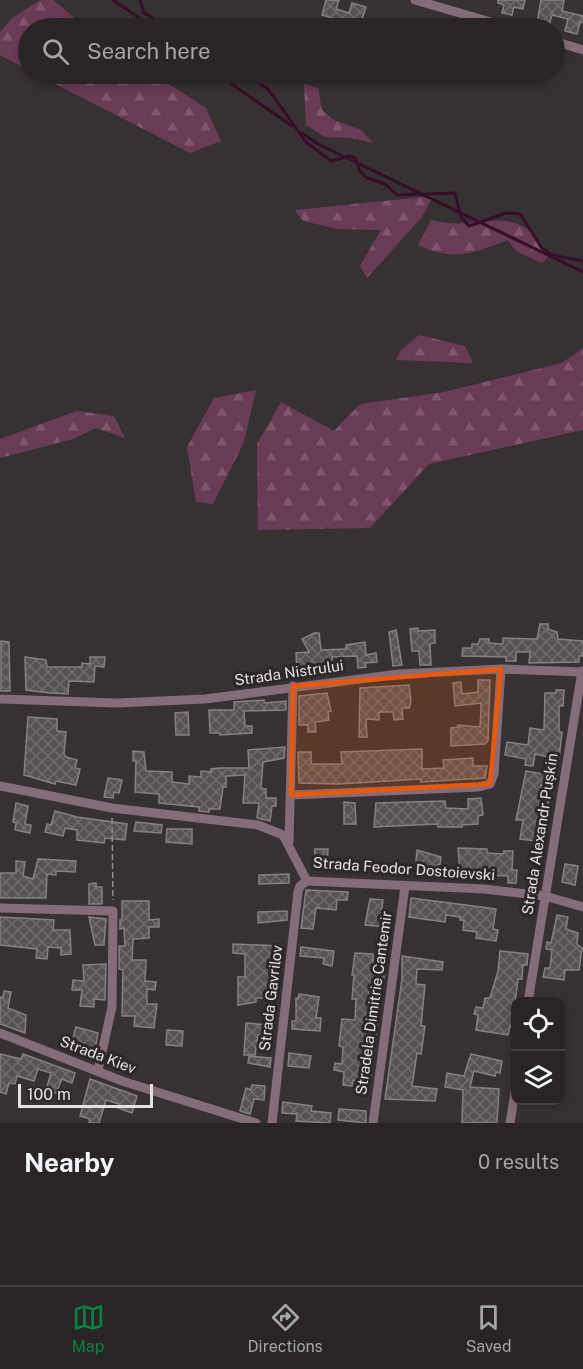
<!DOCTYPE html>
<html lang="en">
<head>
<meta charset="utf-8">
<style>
  :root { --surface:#292527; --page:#353133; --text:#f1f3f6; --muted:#a5a5a7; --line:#454244; --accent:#0b8043 }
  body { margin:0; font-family:"Public Sans",sans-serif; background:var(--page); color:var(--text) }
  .controls { position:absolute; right:18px; bottom:18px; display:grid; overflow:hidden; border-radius:12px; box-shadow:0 3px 9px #0003 }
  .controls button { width:54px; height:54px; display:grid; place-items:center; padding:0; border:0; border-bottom:2px solid var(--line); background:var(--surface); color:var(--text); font:30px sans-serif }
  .scale { position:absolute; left:18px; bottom:15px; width:135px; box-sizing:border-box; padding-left:6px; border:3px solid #e5e1e3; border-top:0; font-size:16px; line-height:21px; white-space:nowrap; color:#e5e1e3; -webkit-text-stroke:4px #2d272a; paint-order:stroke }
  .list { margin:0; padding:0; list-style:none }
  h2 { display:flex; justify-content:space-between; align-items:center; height:78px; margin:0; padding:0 24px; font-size:26px }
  h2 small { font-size:20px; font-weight:400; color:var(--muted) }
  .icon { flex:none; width:33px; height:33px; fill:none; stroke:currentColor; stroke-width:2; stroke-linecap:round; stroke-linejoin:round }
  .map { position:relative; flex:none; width:583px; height:1123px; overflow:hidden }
  .search { position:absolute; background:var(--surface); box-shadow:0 3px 9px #0003; left:18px; right:18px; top:18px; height:66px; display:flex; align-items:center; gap:15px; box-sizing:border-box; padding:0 21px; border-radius:33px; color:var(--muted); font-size:22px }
  .sheet { height:162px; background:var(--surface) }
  nav { display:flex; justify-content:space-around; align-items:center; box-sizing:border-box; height:84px; border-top:2px solid var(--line); background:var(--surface); font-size:16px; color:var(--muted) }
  nav a { display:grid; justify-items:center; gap:3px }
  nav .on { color:var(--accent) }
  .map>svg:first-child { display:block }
  .forest { fill:url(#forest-firs) }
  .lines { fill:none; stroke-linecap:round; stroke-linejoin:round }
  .stream { stroke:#380d28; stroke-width:3 }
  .building { fill:url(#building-cross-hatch); stroke:#877f83; stroke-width:1.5 }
  .path { stroke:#928d8f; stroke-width:1.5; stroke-dasharray:6 3; stroke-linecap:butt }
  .street { stroke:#846c78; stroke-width:9 }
  .marked { fill:#e8590c; fill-opacity:0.2; stroke:#e8590c; stroke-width:4.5; stroke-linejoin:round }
  .labels { text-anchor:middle; stroke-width:6; stroke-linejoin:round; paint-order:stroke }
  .street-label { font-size:15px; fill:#e5e1e3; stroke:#2d272a }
</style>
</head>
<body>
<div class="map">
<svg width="583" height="1123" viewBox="0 0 583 1123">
  <defs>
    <pattern id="forest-firs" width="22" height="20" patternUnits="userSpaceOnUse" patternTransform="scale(1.5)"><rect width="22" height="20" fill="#6a3b55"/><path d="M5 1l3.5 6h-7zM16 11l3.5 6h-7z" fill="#7f576d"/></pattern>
    <pattern id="building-cross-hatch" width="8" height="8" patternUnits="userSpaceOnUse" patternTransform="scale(1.5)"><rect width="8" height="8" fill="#585154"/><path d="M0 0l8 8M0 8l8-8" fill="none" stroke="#706a6c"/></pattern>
  </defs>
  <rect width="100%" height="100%" fill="#373134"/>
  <g class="forest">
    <path d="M40 0H53L86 28H28V70L0 55V32L12 18Z"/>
    <path d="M36 74H153L206 108 221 141 190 153Z"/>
    <path d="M304 84 318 88 322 110 334 120 361 130 373 143 351 138 325 137 306 125Z"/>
    <path d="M433 196 422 217 367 278 360 266 381 230 338 229 303 221 295 210Z"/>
    <path d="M431 220C481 234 516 196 549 256L542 263 516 251 508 240C473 253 454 262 418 245Z"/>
    <path d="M419 335 465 346 473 363 396 360 400 351Z"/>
    <path d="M583 348V430L429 464 370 528 258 530 257 444 281 402 334 431 360 404 444 392 562 363Z"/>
    <path d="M256 390 244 442 213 504 196 502 187 447 214 398Z"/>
    <path d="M77 411 114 416 125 438 96 428 73 439 0 458V439Z"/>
  </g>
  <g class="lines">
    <g class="stream">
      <path d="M113 0 154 28"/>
      <path d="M140 0 144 13 157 21 168 22 171 28"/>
      <path d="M217 74 292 126"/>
      <path d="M243 74 268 89 306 142 331 161 350 156 355 158 360 171 367 178 385 184 397 195 455 193 461 217 469 226 506 213 520 214 542 248 552 255 583 261"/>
      <path d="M302 133 318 144 583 272"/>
    </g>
  </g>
  <g class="building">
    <path d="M326 0H339L336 9 349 13 352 3 366 7 359 28 344 25 342 28H332L335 19 322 15Z"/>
    <path d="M498 0H525L523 9 514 7 512 15 502 13 504 5 498 3Z"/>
    <path d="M541 0H564L562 11 583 16V23L580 22 577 34 565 31 568 19 552 15 549 26 537 23Z"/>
    <path d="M540 624H548V629L557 632 558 639 583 641V656H579V662L529 663 530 652H516V661H506V657L462 656 463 648H472V644H478L480 639H489V643L503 644V638L537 639Z"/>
    <path d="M418 628V631L435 630V643L430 644 431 665H420L419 651H412L410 629Z"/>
    <path d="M396 630 402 665 393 666 389 632Z"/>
    <path d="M314 633H319L321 650 346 649V645L365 642 366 655 376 653 377 662 365 663 366 667 358 668 357 656 332 657V670L297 675 296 653 309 652 302 639Z"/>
    <path d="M1 641 9 642 10 691H1Z"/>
    <path d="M25 657 46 660 47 667H82V663L90 664V657H105L104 667 95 666 94 682 69 681 68 694 50 693 26 690Z"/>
    <path d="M478 680H490L488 741 485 744 451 746V728L459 727 458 725 480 727 481 710V703L455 706 453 683 461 682 462 694 478 692Z"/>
    <path d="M409 685 411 701 409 708H402L403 719 394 720 393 712H379V720L366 719 367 737H359L360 688Z"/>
    <path d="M556 690H564L563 706H559V732H562L559 759 535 754 533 766 525 765 526 759 505 755 507 742 528 745 530 728 544 730 545 693H556Z"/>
    <path d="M327 693 331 711 328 712 329 720 315 722 316 732H308V725H299V696Z"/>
    <path d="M264 700V703L286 701V710L244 711 245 726H252V733L220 735V733H210L209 710H234V702Z"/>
    <path d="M188 712 189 735H176L175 713Z"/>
    <path d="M28 717 57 719V731L66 732 64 754 66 757 77 760 75 768 80 769 76 785 56 781 55 784 24 775Z"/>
    <path d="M285 747 284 758 263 762 261 788 266 789V798H276V806H272L270 821 257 818 259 803H243L245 775 226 776V787H223L220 809H209V812L199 811V807L159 803V794L135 792 136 761H133V751L144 752 146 771 172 772V782L189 784V776L201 777V771L211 772V769L219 768H249L248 750Z"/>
    <path d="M422 749V769L444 768 443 760 473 758V766H487L485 778 421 782V779L339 784 299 783 298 752H311V764H342L341 752Z"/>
    <path d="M526 771 554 776 552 787 541 785 539 799 549 801 536 841 520 839 523 820H516Z"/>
    <path d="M108 778 122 780 119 793 114 792 113 798 104 797Z"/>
    <path d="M481 798 483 815 478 816V824L462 825V827H438L437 824 374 827 376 803 445 801 446 808 468 809V799Z"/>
    <path d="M344 802 355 803 356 824H344Z"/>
    <path d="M16 803 28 806 25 824 31 825 30 833 15 830 16 823 13 822Z"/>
    <path d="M55 811 77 817 127 824 125 840 105 838 104 843 77 840V830L65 828 63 836 45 832 47 824 51 825Z"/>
    <path d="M136 822 162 825 161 833 134 831Z"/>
    <path d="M167 829H192V844L166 842Z"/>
    <path d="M458 848 487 849V853L503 854 504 851H513L512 870H517L516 883H508V876L486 875V871L460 873Z"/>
    <path d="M315 849H328L327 868H314Z"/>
    <path d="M417 850 441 857 440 864 433 867 432 872 415 871Z"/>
    <path d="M38 859 76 861 75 872 56 871V875L47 874 46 898H0V873H16V861L25 862 23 876 33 879Z"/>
    <path d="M565 864 578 866 575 885 562 882Z"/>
    <path d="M289 874V883L259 884V875Z"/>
    <path d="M96 883V887H102V904H89V884Z"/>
    <path d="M306 890 348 892 347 900H337L336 910 316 908 313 929 301 928Z"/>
    <path d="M411 898 496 909 493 929 498 930 496 941 476 938 477 932 463 930 464 920H460V917L446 915 445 922 409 917Z"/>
    <path d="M370 899 383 900 381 916H388L387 927 365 925Z"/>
    <path d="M122 901H149V920L159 919V927H149V938L133 939 132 960H146L145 981 156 982 155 990 147 989V1004H157L154 1028 134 1026 135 1016H122L123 970 119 969V946H125L124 928 120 929V920H122Z"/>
    <path d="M287 911V920L258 923V912Z"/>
    <path d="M557 915 568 917 566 929 578 933 577 944 582 948 579 970H565L564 980 543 977 545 968H550L552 950 546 949 547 942 551 943Z"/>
    <path d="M0 917 54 920 53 930H70L71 954 61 955V948L48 947 47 959 36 958 37 949 0 945Z"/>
    <path d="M89 917 106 919 104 945H95Z"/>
    <path d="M233 944 281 946V957H275V982H271V998H256V1002L238 1005V977H245V954L233 953Z"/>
    <path d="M301 947 334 951 332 966 323 964 324 958 300 956Z"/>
    <path d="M500 951 528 954 527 965H523L522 979H518L513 1019 516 1028 510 1026 508 1035 476 1030 478 1015 474 1014 476 1007 483 1008 485 998H490L498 971Z"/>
    <path d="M355 953 373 954V974L384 976 370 1082 353 1080 352 1086 343 1085 344 1072 334 1070 335 1063 342 1064 343 1047 339 1046 342 1019 355 1020 356 999H352L354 975H352Z"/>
    <path d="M402 956 443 962 442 970 417 969 416 984 425 985 421 1026H425L421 1054 417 1053 412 1086 437 1089 435 1101 385 1099 402 979Z"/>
    <path d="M106 964 105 1000 94 999V1007L80 1006 82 990H72L73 980 84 981 83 965Z"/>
    <path d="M4 991 11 992 8 1008 26 1015 25 1033 0 1024V997L3 998Z"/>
    <path d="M299 994 319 997 316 1018H321L320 1031 292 1029V1021H296V998L298 999Z"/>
    <path d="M246 1023 271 1025 270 1036 258 1035 255 1055H244Z"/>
    <path d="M76 1027 98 1033 94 1056 70 1048Z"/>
    <path d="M167 1030 183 1031 182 1046 166 1045Z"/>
    <path d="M289 1053 311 1056 309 1068 288 1066Z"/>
    <path d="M0 1054 21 1059 23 1054 75 1073 72 1083 62 1079 56 1093 46 1090 51 1073 38 1069 34 1081 17 1076 15 1084 9 1083 6 1094 0 1092Z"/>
    <path d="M471 1054 502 1061 500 1073 496 1072 495 1076 474 1071 470 1087 499 1089 497 1122 462 1123 463 1090 445 1087 447 1073 464 1076Z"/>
    <path d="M249 1056 271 1058 270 1067 248 1063Z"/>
    <path d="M90 1079 137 1096 132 1113 118 1108 119 1104 106 1100 99 1123H89L90 1119 80 1116Z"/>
    <path d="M252 1085 265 1086 264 1100 254 1099 250 1114 240 1111 246 1088 251 1090Z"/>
    <path d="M283 1102 312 1106 311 1111 331 1113 330 1123 296 1121 297 1114 282 1113Z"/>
    <path d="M339 1109 366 1111V1123L338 1120Z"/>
  </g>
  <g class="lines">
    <path class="path" d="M112 818 113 900"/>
    <g class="street">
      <path d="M415 0 511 28"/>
      <path d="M554 41 583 50"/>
      <path d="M0 699 117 703 205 699 399 674 501 669 583 672"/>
      <path d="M0 786 112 808 258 825 283 835 307 881 484 889 545 896 583 907"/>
      <path d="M291 795 479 787 490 784 494 774 501 669"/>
      <path d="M289 842 293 686"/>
      <path d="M0 908 113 911 112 1007 98 1070"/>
      <path d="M528 1002 582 671"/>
      <path d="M0 1033 122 1081 256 1123"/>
      <path d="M272 1123 298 892 300 886 307 881"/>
      <path d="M373 1123 405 886"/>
      <path d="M510 1123 516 1086"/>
    </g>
  </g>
  <path class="marked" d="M501 669 490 784 291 795 293 686Z"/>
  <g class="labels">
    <g class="street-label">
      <text transform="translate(289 673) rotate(-8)" y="5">Strada Nistrului</text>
      <text transform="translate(540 834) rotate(-81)" y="5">Strada Alexandr Pușkin</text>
      <text transform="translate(404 869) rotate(4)" y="5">Strada Feodor Dostoievski</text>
      <text transform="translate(271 998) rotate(-83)" y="5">Strada Gavrilov</text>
      <text transform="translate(374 1003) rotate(-82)" y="5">Stradela Dimitrie Cantemir</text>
      <text transform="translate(98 1055) rotate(21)" y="5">Strada Kiev</text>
    </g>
  </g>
</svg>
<div class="controls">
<button><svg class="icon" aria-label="locate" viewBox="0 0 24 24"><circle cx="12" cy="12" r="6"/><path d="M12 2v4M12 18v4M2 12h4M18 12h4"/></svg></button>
<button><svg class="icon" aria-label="layers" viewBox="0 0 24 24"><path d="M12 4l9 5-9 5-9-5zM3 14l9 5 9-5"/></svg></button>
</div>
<div class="scale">100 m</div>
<div class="search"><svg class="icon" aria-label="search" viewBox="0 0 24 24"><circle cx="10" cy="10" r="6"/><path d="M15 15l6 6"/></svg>Search here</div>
</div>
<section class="sheet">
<h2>Nearby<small>0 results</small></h2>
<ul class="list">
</ul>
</section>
<nav>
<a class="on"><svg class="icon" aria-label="map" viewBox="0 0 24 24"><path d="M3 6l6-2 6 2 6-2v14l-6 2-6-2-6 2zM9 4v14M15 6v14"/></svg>Map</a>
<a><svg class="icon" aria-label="directions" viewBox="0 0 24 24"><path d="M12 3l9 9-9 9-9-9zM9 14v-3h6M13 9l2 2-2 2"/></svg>Directions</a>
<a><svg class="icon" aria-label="saved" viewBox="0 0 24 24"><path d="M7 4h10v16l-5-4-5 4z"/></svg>Saved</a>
</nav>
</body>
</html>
